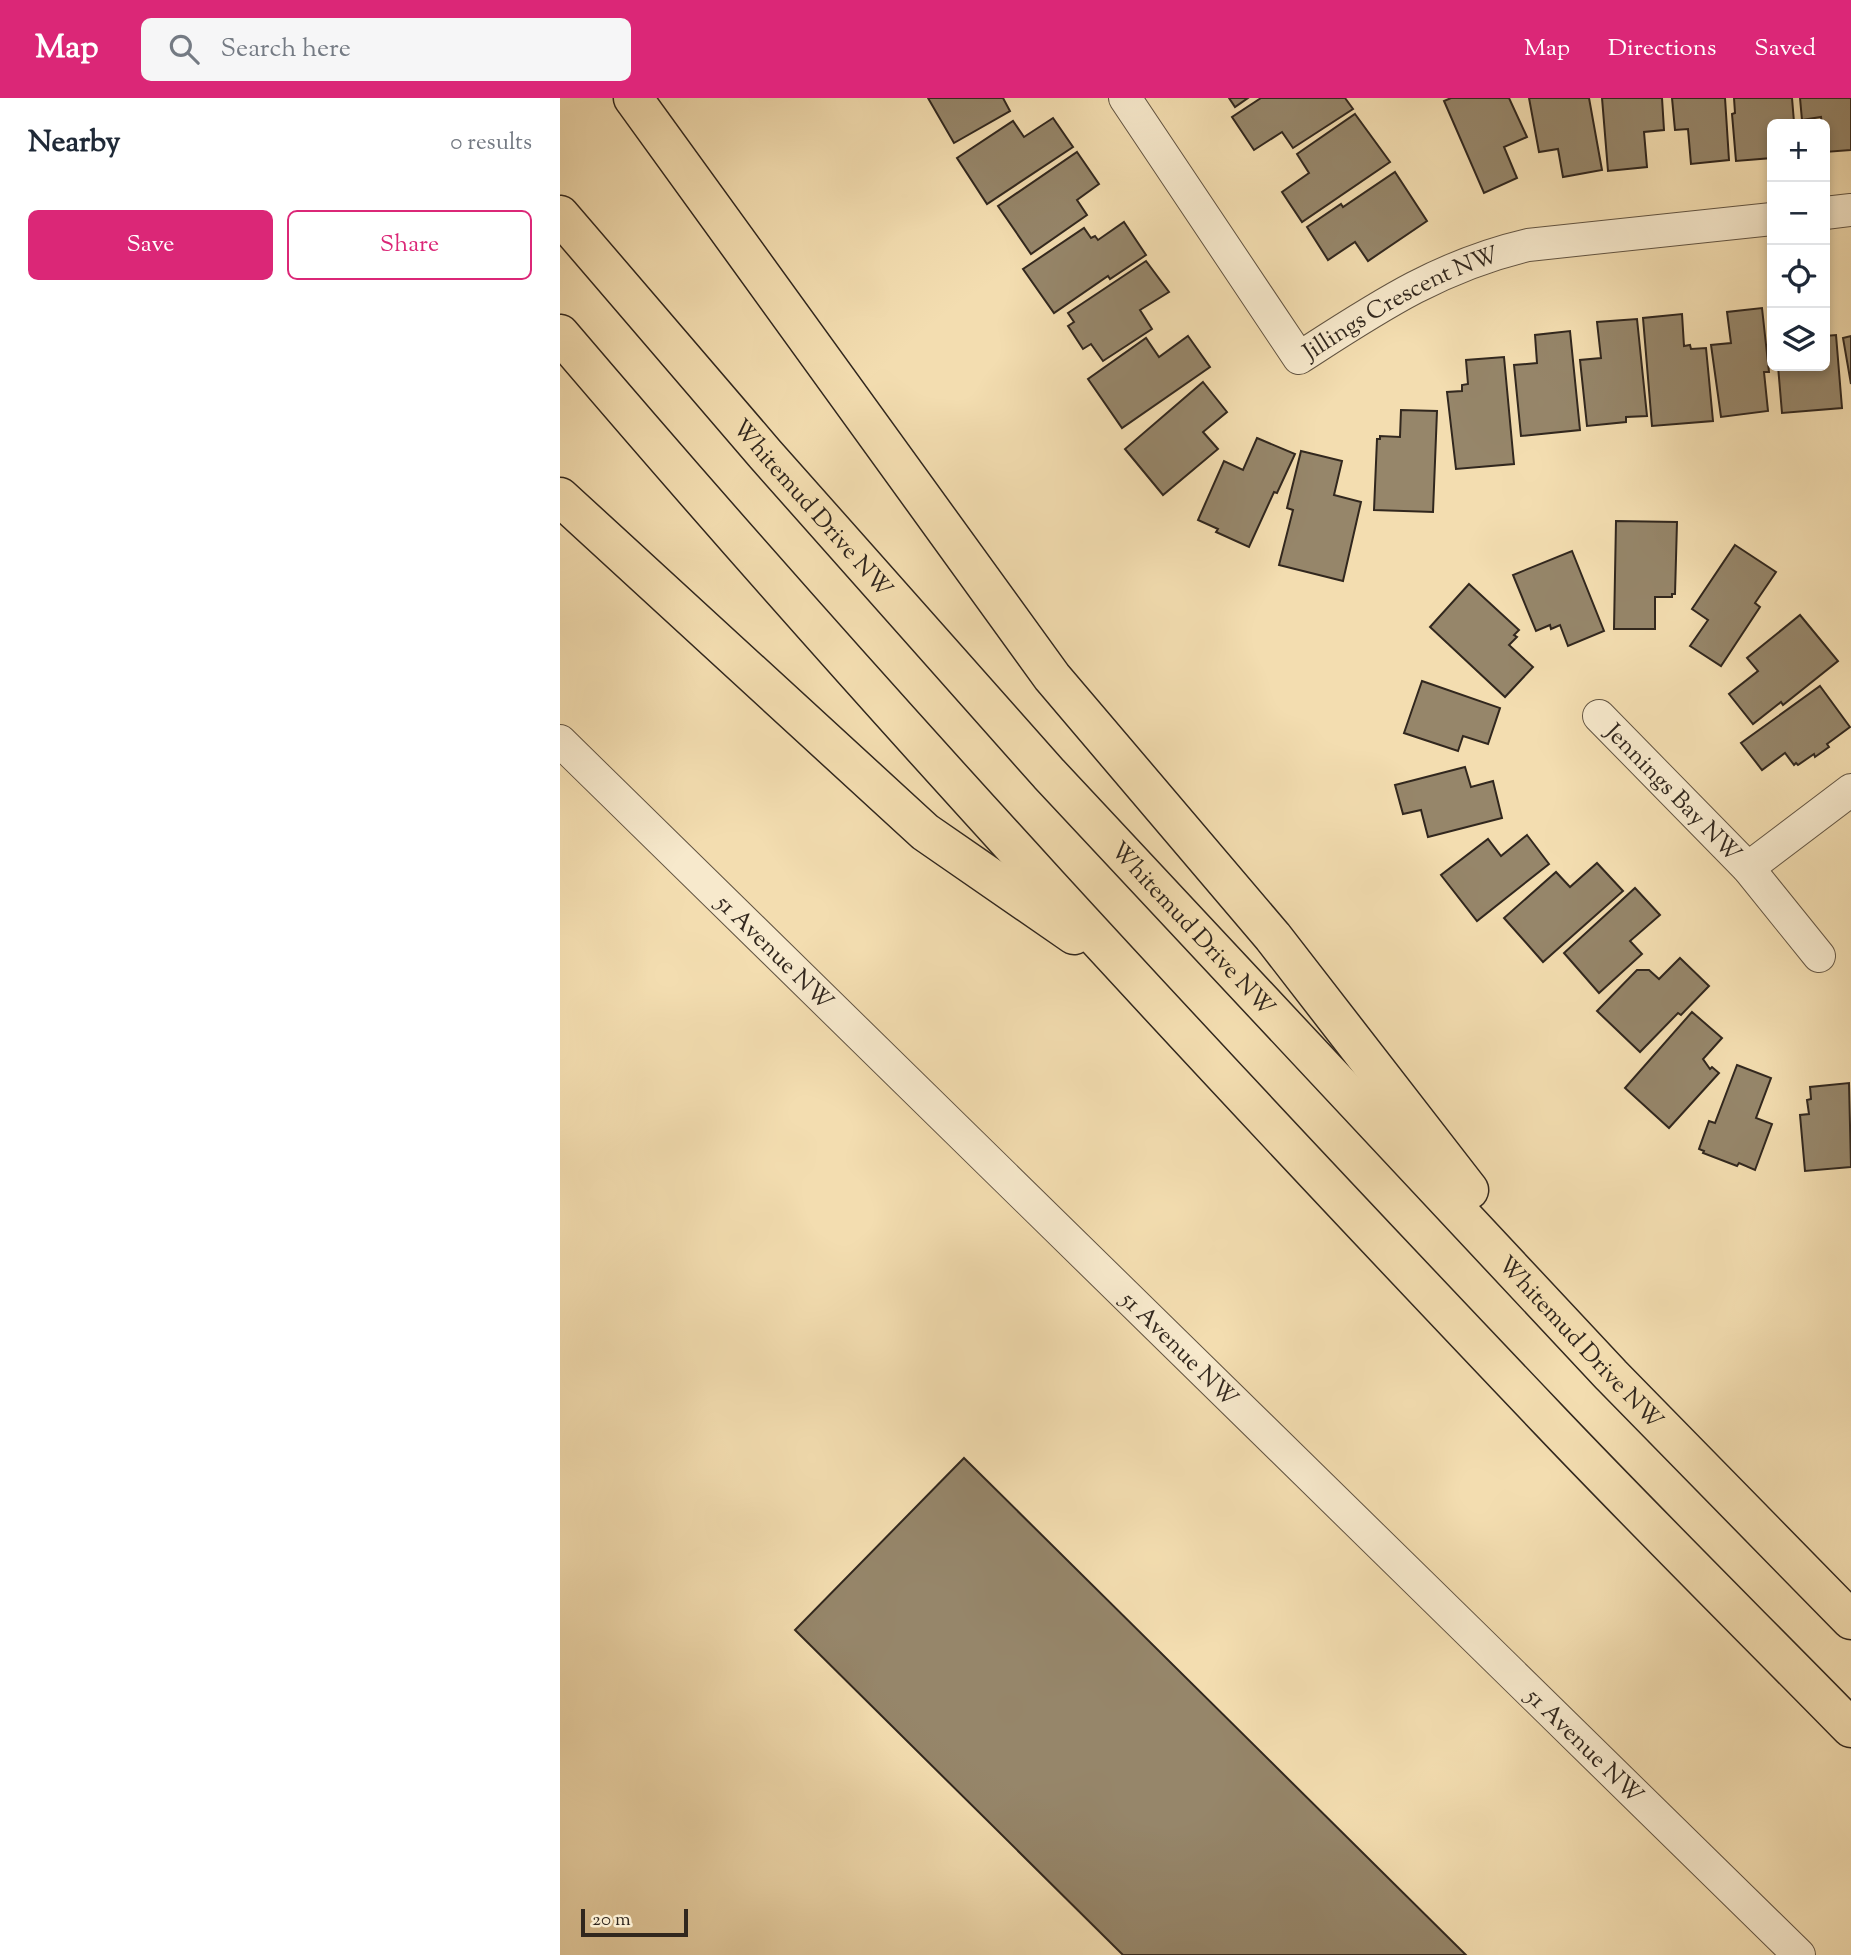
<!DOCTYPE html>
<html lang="en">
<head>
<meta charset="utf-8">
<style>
  :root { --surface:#fff; --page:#f6f6f7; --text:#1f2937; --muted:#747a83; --line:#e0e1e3; --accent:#db2777 }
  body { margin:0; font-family:"Sorts Mill Goudy",serif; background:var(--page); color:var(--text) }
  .controls { position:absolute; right:21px; top:21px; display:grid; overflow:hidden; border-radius:10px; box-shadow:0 4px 10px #0003 }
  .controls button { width:63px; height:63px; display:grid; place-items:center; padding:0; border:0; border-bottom:2px solid var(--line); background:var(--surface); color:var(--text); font:35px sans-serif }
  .scale { position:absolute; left:21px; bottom:18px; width:107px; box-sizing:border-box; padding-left:7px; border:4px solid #31271e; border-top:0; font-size:19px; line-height:24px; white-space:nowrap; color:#31271e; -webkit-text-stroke:5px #f7e9cc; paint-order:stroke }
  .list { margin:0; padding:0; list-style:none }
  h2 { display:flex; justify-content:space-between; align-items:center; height:91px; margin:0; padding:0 28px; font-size:30px }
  h2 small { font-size:23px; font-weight:400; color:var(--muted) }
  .actions { display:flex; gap:14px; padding:21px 28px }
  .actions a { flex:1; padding:16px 0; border:2px solid var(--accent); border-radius:10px; text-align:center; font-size:24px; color:var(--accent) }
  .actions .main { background:var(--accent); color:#fff }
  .icon { flex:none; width:38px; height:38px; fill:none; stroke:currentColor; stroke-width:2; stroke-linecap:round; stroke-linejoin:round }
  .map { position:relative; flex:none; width:1291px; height:1857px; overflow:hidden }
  header { display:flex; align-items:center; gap:42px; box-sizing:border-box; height:98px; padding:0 35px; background:var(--accent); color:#fff }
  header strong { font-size:33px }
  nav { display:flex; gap:38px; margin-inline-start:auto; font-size:24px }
  .search { width:490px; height:63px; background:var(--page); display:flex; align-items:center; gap:18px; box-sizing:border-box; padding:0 24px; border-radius:10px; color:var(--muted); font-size:26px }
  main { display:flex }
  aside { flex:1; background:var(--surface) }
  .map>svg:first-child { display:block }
  .building { fill:#96866a; stroke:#31271e; stroke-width:2 }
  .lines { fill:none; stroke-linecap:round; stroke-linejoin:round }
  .minor-casing { stroke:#625442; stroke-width:34 }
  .motorway-casing { stroke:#31271e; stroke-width:41 }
  .minor { stroke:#f7e9cc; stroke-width:32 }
  .motorway { stroke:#f3ddb0; stroke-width:38 }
  .labels { text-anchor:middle; stroke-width:5; stroke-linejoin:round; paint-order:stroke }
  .street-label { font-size:24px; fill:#31271e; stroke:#f7e9cc }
</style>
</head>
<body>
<header>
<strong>Map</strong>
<div class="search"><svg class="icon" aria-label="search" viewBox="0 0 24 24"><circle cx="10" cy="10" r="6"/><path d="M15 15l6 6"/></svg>Search here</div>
<nav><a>Map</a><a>Directions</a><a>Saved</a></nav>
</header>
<main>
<aside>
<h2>Nearby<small>0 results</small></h2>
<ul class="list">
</ul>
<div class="actions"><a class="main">Save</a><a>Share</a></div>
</aside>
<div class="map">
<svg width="1291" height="1857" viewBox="0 0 1291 1857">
  <rect width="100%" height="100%" fill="#f3ddb0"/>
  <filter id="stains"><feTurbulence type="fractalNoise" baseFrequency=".00286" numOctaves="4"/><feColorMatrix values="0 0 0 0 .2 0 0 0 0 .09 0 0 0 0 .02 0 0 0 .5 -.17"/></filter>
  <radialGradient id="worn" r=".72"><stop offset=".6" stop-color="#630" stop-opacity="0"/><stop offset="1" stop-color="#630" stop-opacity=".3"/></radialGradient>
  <g class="building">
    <path d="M368 0H443L450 13 394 45Z"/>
    <path d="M669 0H688L675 9Z"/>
    <path d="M701 0H785L793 11 733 50 722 34 694 52 672 19Z"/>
    <path d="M891 0H949L967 39 944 49 957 80 924 95 884 3Z"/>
    <path d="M969 0H1029L1042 72 1003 79 998 51 979 54Z"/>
    <path d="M1042 0H1102L1104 32 1084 34 1087 69 1048 73Z"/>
    <path d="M1112 0H1165L1169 62 1131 66 1128 31 1115 32Z"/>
    <path d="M1174 0H1232L1234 24 1212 26V60L1176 63 1172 16 1175 15Z"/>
    <path d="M1240 0H1291V52L1265 54V26H1262L1261 19 1242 22Z"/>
    <path d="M795 16 830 64 742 124 722 94 749 75 737 56Z"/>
    <path d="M493 20 513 49 427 106 397 60 453 23 464 39Z"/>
    <path d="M517 54 539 86 517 102 527 117 471 156 438 108Z"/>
    <path d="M835 74 867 123 808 163 795 144 768 162 747 129 781 106 783 109Z"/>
    <path d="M564 124 586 157 550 181 548 178 494 215 463 171 524 130 531 140 535 138 538 142Z"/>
    <path d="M586 163 609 194 580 212 592 231 543 263 531 246 523 251 508 228 514 224 508 215Z"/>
    <path d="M1202 210 1209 274H1204L1208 313 1161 319 1151 247 1171 245 1167 214Z"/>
    <path d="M1122 216 1124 248 1130 247 1131 251 1146 250 1153 323 1092 328 1083 220Z"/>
    <path d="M1077 221 1087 318 1066 319V324L1027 328 1020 262 1041 260 1037 224Z"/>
    <path d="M1010 233 1020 332 961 338 954 267 977 265 975 237Z"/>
    <path d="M1276 237 1282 310 1222 315 1218 268H1265V238Z"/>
    <path d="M628 238 650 269 562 330 528 281 586 240 599 259Z"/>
    <path d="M1291 238V286L1283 240Z"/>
    <path d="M944 259 954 366 896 371 887 294 902 293V287L908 286 906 262Z"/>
    <path d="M643 284 667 314 643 334 658 351 603 397 565 351Z"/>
    <path d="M841 312 877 313 873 414 814 412 817 341H820V338L840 339Z"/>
    <path d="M697 340 735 356 717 395 714 394 689 449 656 434 658 431 638 422 664 363 683 372Z"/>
    <path d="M741 353 782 363 774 397 801 404 783 483 719 467 733 412 727 410Z"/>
    <path d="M1056 423 1117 424 1115 496H1112V499H1095V531H1054Z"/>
    <path d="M1175 447 1216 474 1195 505 1200 509 1161 568 1130 548 1148 522 1132 511Z"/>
    <path d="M1012 453 1044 533 1008 548 1000 527 991 531 990 527 976 533 953 477Z"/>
    <path d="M909 486 959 532 954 537 957 539 949 547 973 569 945 599 870 529Z"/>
    <path d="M1240 517 1278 563 1223 607 1221 604 1193 626 1169 596 1198 573 1187 560Z"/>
    <path d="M862 583 940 610 928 646 903 638 898 653 844 635Z"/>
    <path d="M1260 588 1290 629 1267 646 1269 649 1255 659 1254 656 1238 667 1236 665 1234 667 1225 655 1202 672 1181 645Z"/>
    <path d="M905 669 911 689 933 683 942 720 868 739 861 712 843 716 835 687Z"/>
    <path d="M967 737 989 766 917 823 881 777 928 741 941 758Z"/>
    <path d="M1037 765 1063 793 983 864 944 820 996 774 1010 789Z"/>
    <path d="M1075 790 1100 817 1070 843 1082 856 1039 895 1004 855Z"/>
    <path d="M1120 860 1149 888 1121 917 1118 915 1080 954 1037 913 1077 872H1089L1099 881Z"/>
    <path d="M1132 914 1162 940 1143 961 1150 971 1152 969 1159 975 1109 1030 1065 990Z"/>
    <path d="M1177 967 1211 980 1196 1020 1212 1026 1195 1072 1179 1065 1177 1068 1143 1055 1144 1053 1139 1051 1149 1023 1155 1025Z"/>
    <path d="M1289 985 1291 1069 1245 1073 1240 1017 1249 1016 1247 1002 1251 1001 1250 989Z"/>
    <path d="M404 1360 906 1857H563L235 1532Z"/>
  </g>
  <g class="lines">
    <g class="minor-casing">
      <g id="minor">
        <path id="s1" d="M565 0 739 260C815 211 878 168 968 147L1212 121"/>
        <path d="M1265 115 1291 112"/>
        <path id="s2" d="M1039 618 1188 770 1259 858"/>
        <path id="s3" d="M0 643 1239 1857"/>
        <path d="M1188 770 1291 692"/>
      </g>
    </g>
    <g class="motorway-casing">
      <g id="motorway">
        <path d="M73 0 492 579 713 839 909 1092"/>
        <path id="s4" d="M0 117 205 356 489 676 1051 1277 1291 1522"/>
        <path d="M0 236C318 609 652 968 990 1323 1089 1427 1191 1528 1291 1630"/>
        <path d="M0 399 365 734 514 837"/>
      </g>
    </g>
    <use href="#minor" class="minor"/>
    <use href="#motorway" class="motorway"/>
  </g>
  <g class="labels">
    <g class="street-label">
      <text dy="8" stroke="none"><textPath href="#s1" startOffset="429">Jillings Crescent NW</textPath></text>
      <text dy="8" stroke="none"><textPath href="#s4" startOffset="387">Whitemud Drive NW</textPath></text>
      <text dy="8" stroke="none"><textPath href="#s2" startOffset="107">Jennings Bay NW</textPath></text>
      <text dy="8" stroke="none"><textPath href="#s4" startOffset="954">Whitemud Drive NW</textPath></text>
      <text dy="8" stroke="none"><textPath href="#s3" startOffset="301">51 Avenue NW</textPath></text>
      <text dy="8" stroke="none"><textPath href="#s4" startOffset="1521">Whitemud Drive NW</textPath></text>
      <text dy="8" stroke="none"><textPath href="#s3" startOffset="868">51 Avenue NW</textPath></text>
      <text dy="8" stroke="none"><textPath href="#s3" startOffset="1435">51 Avenue NW</textPath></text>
    </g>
  </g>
  <rect width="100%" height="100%" filter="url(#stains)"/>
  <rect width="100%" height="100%" fill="url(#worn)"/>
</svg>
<div class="controls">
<button>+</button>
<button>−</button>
<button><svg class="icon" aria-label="locate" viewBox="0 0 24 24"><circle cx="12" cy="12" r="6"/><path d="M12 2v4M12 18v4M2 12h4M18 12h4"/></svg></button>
<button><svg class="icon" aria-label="layers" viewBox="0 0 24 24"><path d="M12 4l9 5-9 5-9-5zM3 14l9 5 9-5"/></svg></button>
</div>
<div class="scale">20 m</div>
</div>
</main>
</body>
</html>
